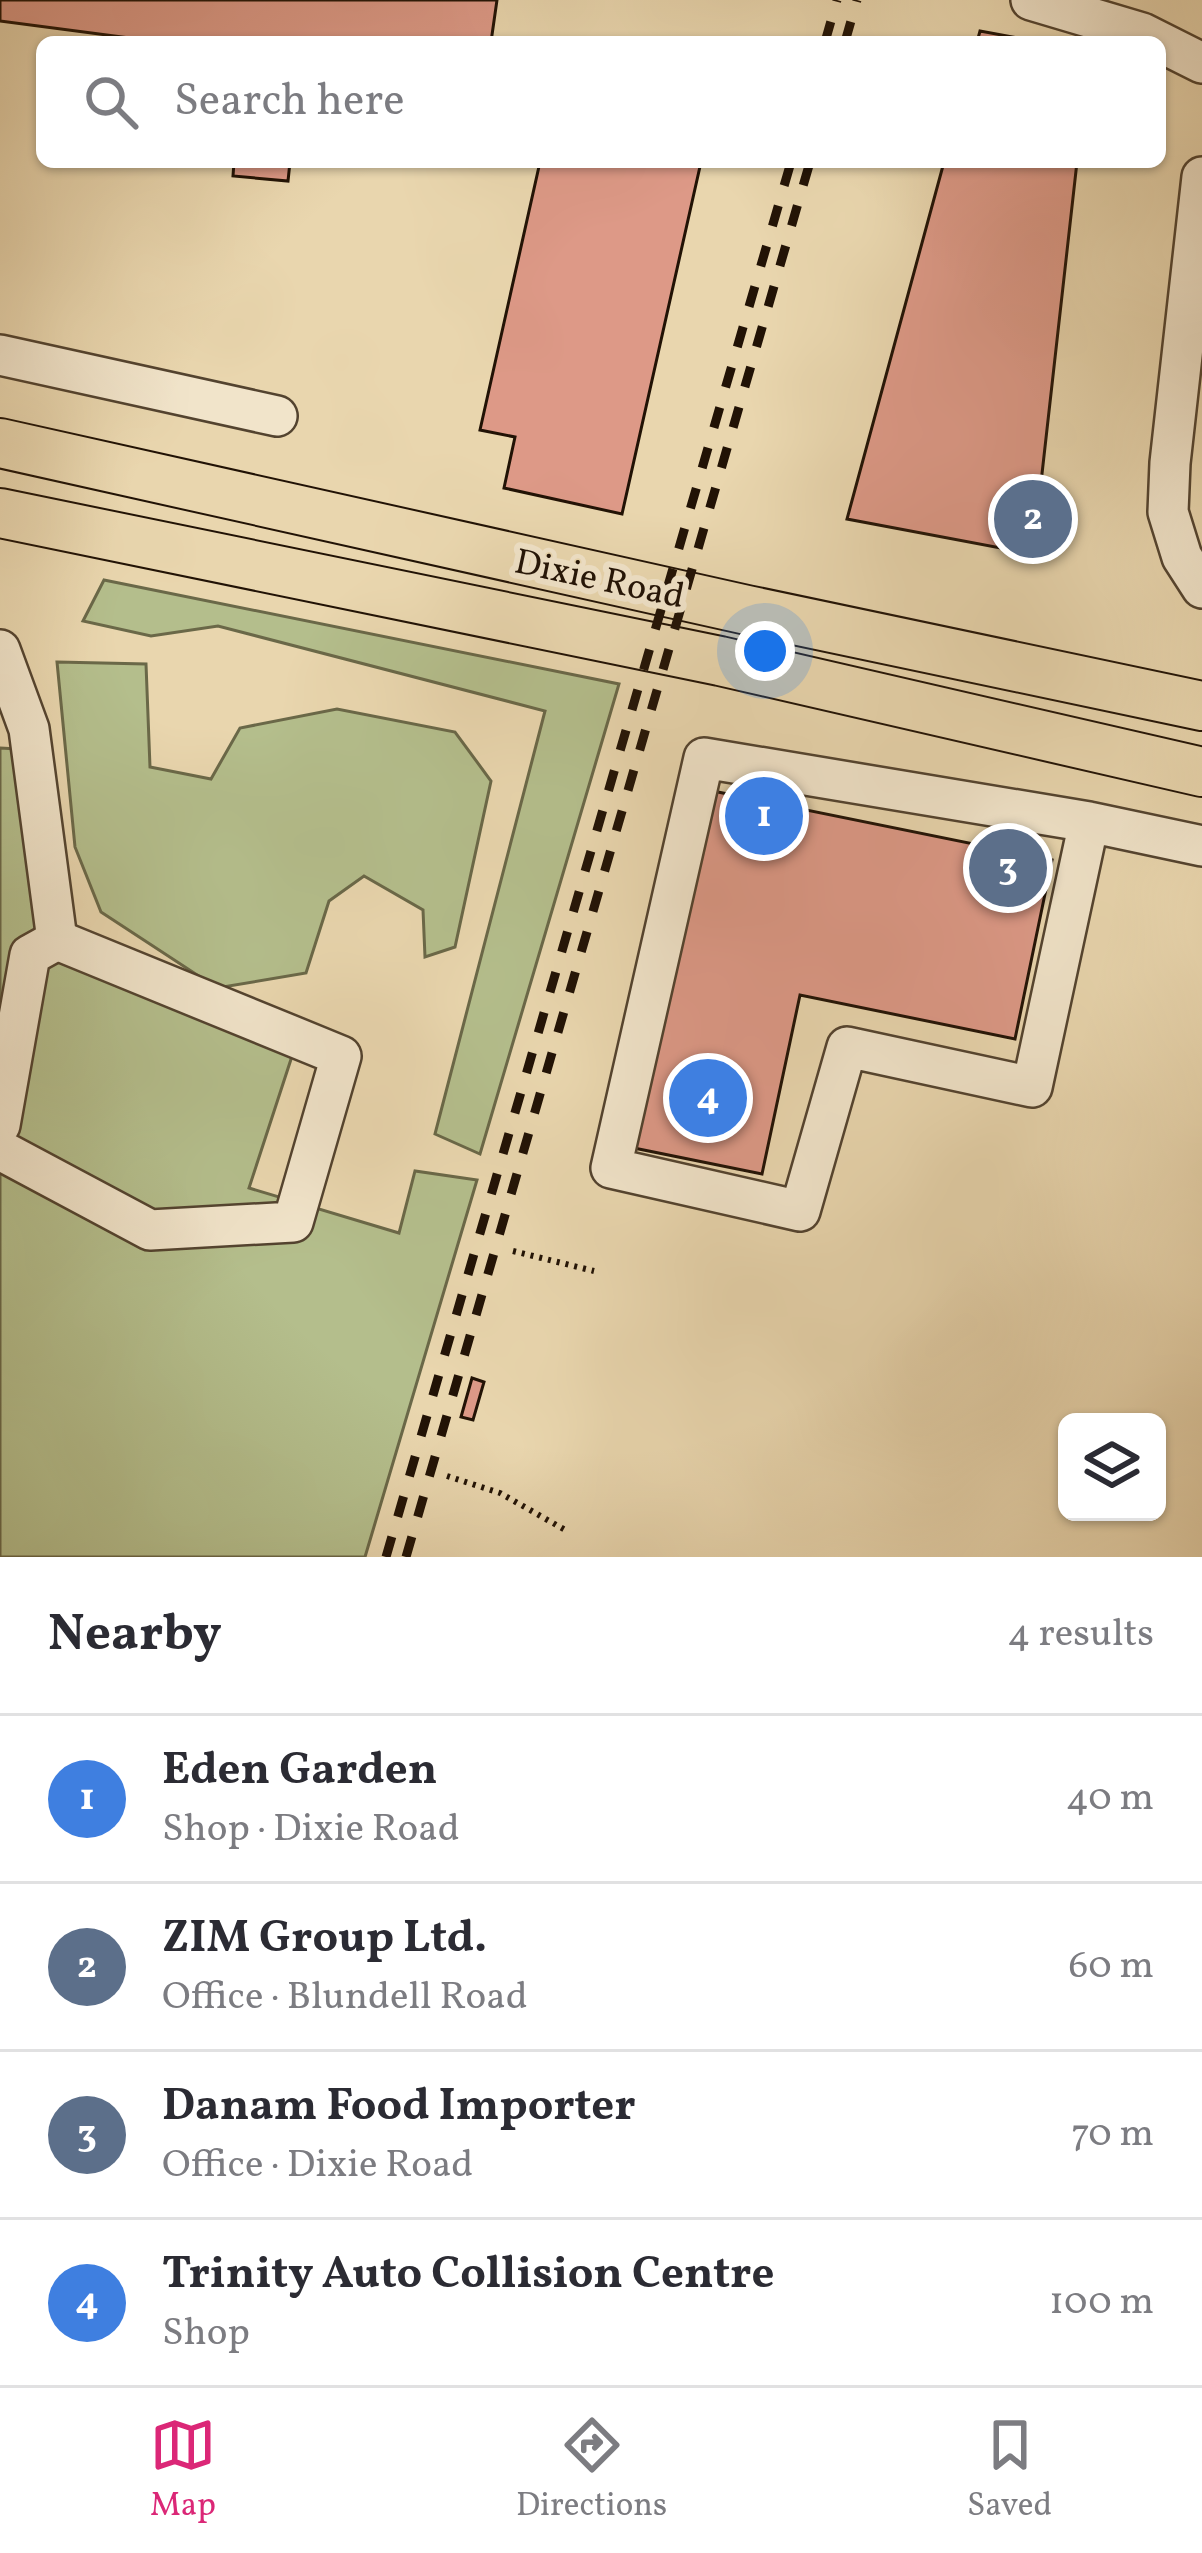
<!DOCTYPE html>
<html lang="en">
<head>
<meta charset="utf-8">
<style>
  :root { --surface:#fff; --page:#f2f2f3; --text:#2b2b33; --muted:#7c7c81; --line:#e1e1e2; --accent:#db2777 }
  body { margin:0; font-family:Vollkorn,serif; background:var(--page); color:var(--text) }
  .controls { position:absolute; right:36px; bottom:36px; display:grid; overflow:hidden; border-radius:18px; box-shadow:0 3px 9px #0004 }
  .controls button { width:108px; height:108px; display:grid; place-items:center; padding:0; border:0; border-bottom:3px solid var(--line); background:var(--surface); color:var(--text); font:60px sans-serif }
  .you { position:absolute; left:765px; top:651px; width:42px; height:42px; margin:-30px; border:9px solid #fff; border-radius:50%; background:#1a73e8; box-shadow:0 0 0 18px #1a73e833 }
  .badge { display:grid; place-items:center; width:78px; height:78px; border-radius:50%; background:var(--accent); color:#fff; font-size:39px; font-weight:700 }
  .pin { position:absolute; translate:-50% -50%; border:6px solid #fff; box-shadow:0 3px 12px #0006 }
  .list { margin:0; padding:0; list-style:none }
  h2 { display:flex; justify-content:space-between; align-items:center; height:156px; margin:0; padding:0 48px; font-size:51px }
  h2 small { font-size:39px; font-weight:400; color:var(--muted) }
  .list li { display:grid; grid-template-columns:78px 1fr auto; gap:36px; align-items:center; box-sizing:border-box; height:168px; padding:0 48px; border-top:3px solid var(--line) }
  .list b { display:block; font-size:45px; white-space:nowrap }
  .list p { margin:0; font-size:39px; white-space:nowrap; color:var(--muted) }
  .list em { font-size:39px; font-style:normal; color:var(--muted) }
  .icon { flex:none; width:66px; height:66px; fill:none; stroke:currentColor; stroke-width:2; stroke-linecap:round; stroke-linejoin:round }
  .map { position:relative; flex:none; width:1202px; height:1557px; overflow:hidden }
  .search { position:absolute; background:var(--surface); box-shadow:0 3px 9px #0004; left:36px; right:36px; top:36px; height:132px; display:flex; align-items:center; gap:30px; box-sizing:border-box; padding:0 42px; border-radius:18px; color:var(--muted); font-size:45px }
  .sheet { height:828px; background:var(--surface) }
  nav { display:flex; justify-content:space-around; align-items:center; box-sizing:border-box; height:168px; border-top:3px solid var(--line); background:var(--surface); font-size:33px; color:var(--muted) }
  nav a { display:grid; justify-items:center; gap:6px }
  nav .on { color:var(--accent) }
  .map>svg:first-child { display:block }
  .green { fill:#b4be8c; stroke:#6a6848; stroke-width:3 }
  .building { fill:#dd9987; stroke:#211205; stroke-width:3 }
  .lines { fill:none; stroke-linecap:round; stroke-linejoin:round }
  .minor-casing { stroke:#53432f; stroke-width:44 }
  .major-casing { stroke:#211205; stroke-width:52 }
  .path { stroke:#211205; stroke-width:6; stroke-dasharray:3 6; stroke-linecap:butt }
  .minor { stroke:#f1e4ca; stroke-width:39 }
  .major { stroke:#e9d6ae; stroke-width:48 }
  .rail { stroke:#211205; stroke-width:9; stroke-dasharray:21 21; stroke-linecap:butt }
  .labels { text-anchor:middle; stroke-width:12; stroke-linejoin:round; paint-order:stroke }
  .street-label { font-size:36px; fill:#211205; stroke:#f1e4ca }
</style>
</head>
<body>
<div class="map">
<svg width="1202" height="1557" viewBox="0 0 1202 1557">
  <rect width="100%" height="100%" fill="#e9d6ae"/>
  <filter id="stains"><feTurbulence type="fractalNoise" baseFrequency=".00167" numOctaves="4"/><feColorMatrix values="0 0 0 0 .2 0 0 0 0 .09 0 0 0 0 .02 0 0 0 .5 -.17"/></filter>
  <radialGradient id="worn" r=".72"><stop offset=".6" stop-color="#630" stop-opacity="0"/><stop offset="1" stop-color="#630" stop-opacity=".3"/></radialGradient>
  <g class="green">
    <path d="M104 580 619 684 480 1154 435 1134 545 711 218 626 151 636 83 621Z"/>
    <path d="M57 662 146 664 150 767 211 779 240 728 337 709 455 732 491 781 455 947 425 957 423 910 364 876 329 901 306 973 217 988 101 912 75 847Z"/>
    <path d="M0 748 35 750 83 965 294 1050 249 1188 399 1233 415 1171 477 1180 365 1557H0Z"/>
  </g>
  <g class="building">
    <path d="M0 0H497L491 42H160L0 21Z"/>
    <path d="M980 31 1040 42H977Z"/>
    <path d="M234 162H290L288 181 233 176Z"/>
    <path d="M540 162H701L622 514 504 488 515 437 480 430Z"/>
    <path d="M944 162H1077L1033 554 847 519Z"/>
    <path d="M708 790 1052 860 1015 1039 800 995 762 1174 634 1148Z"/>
    <path d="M472 1378 484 1382 473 1420 461 1417Z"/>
  </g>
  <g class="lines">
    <g class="minor-casing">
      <g id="minor">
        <path d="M1031 0 1142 33 1202 63"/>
        <path d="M1202 177 1170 463 1168 512 1182 557 1202 588"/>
        <path d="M0 355 277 416"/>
        <path d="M0 650 29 729 57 940"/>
        <path d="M1089 822 1032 1087 847 1047 800 1211 611 1168 704 758 1089 822 1202 846"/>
        <path d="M0 1125 30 955 57 940"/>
        <path d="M0 1150 150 1230 293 1222 341 1056 57 940"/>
      </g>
    </g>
    <g class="major-casing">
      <g id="major">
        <path d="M0 443 747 610 1202 706"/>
        <path d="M0 513 720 661 1202 772"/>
      </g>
    </g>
    <g class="path">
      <path d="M513 1251 594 1271"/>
      <path d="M447 1476 500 1493 567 1531"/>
    </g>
    <use href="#minor" class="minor"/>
    <use href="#major" class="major"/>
    <g class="rail">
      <path d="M825 42 837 0"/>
      <path d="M845 42 857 0"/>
      <path d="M386 1557 791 162"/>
      <path d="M406 1557 810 162"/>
    </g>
  </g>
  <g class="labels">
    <g class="street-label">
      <text transform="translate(600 577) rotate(12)" y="13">Dixie Road</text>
    </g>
  </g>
  <rect width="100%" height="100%" filter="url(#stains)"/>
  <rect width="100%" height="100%" fill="url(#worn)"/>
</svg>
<div class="controls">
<button><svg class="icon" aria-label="layers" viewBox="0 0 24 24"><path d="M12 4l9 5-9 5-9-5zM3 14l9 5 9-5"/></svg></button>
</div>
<div class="you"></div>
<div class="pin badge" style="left:764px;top:816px;background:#3f7fe0">1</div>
<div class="pin badge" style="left:1033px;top:519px;background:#5c6f8a">2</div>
<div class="pin badge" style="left:1008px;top:868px;background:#5c6f8a">3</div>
<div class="pin badge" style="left:708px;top:1098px;background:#3f7fe0">4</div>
<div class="search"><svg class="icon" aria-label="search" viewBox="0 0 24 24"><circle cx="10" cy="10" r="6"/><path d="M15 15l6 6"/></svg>Search here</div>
</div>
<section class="sheet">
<h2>Nearby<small>4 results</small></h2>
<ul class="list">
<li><span class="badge" style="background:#3f7fe0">1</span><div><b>Eden Garden</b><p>Shop · Dixie Road</p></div><em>40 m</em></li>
<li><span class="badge" style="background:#5c6f8a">2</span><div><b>ZIM Group Ltd.</b><p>Office · Blundell Road</p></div><em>60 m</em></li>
<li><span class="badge" style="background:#5c6f8a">3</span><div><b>Danam Food Importer</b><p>Office · Dixie Road</p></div><em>70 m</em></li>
<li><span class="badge" style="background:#3f7fe0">4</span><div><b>Trinity Auto Collision Centre</b><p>Shop</p></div><em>100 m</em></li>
</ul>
</section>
<nav>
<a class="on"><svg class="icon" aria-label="map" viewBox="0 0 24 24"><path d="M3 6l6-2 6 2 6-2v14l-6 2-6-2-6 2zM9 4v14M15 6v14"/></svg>Map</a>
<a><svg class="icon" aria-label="directions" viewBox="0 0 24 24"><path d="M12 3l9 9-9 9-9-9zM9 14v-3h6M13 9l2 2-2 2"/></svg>Directions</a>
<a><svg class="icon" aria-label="saved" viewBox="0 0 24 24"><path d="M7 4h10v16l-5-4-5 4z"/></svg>Saved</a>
</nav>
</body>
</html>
